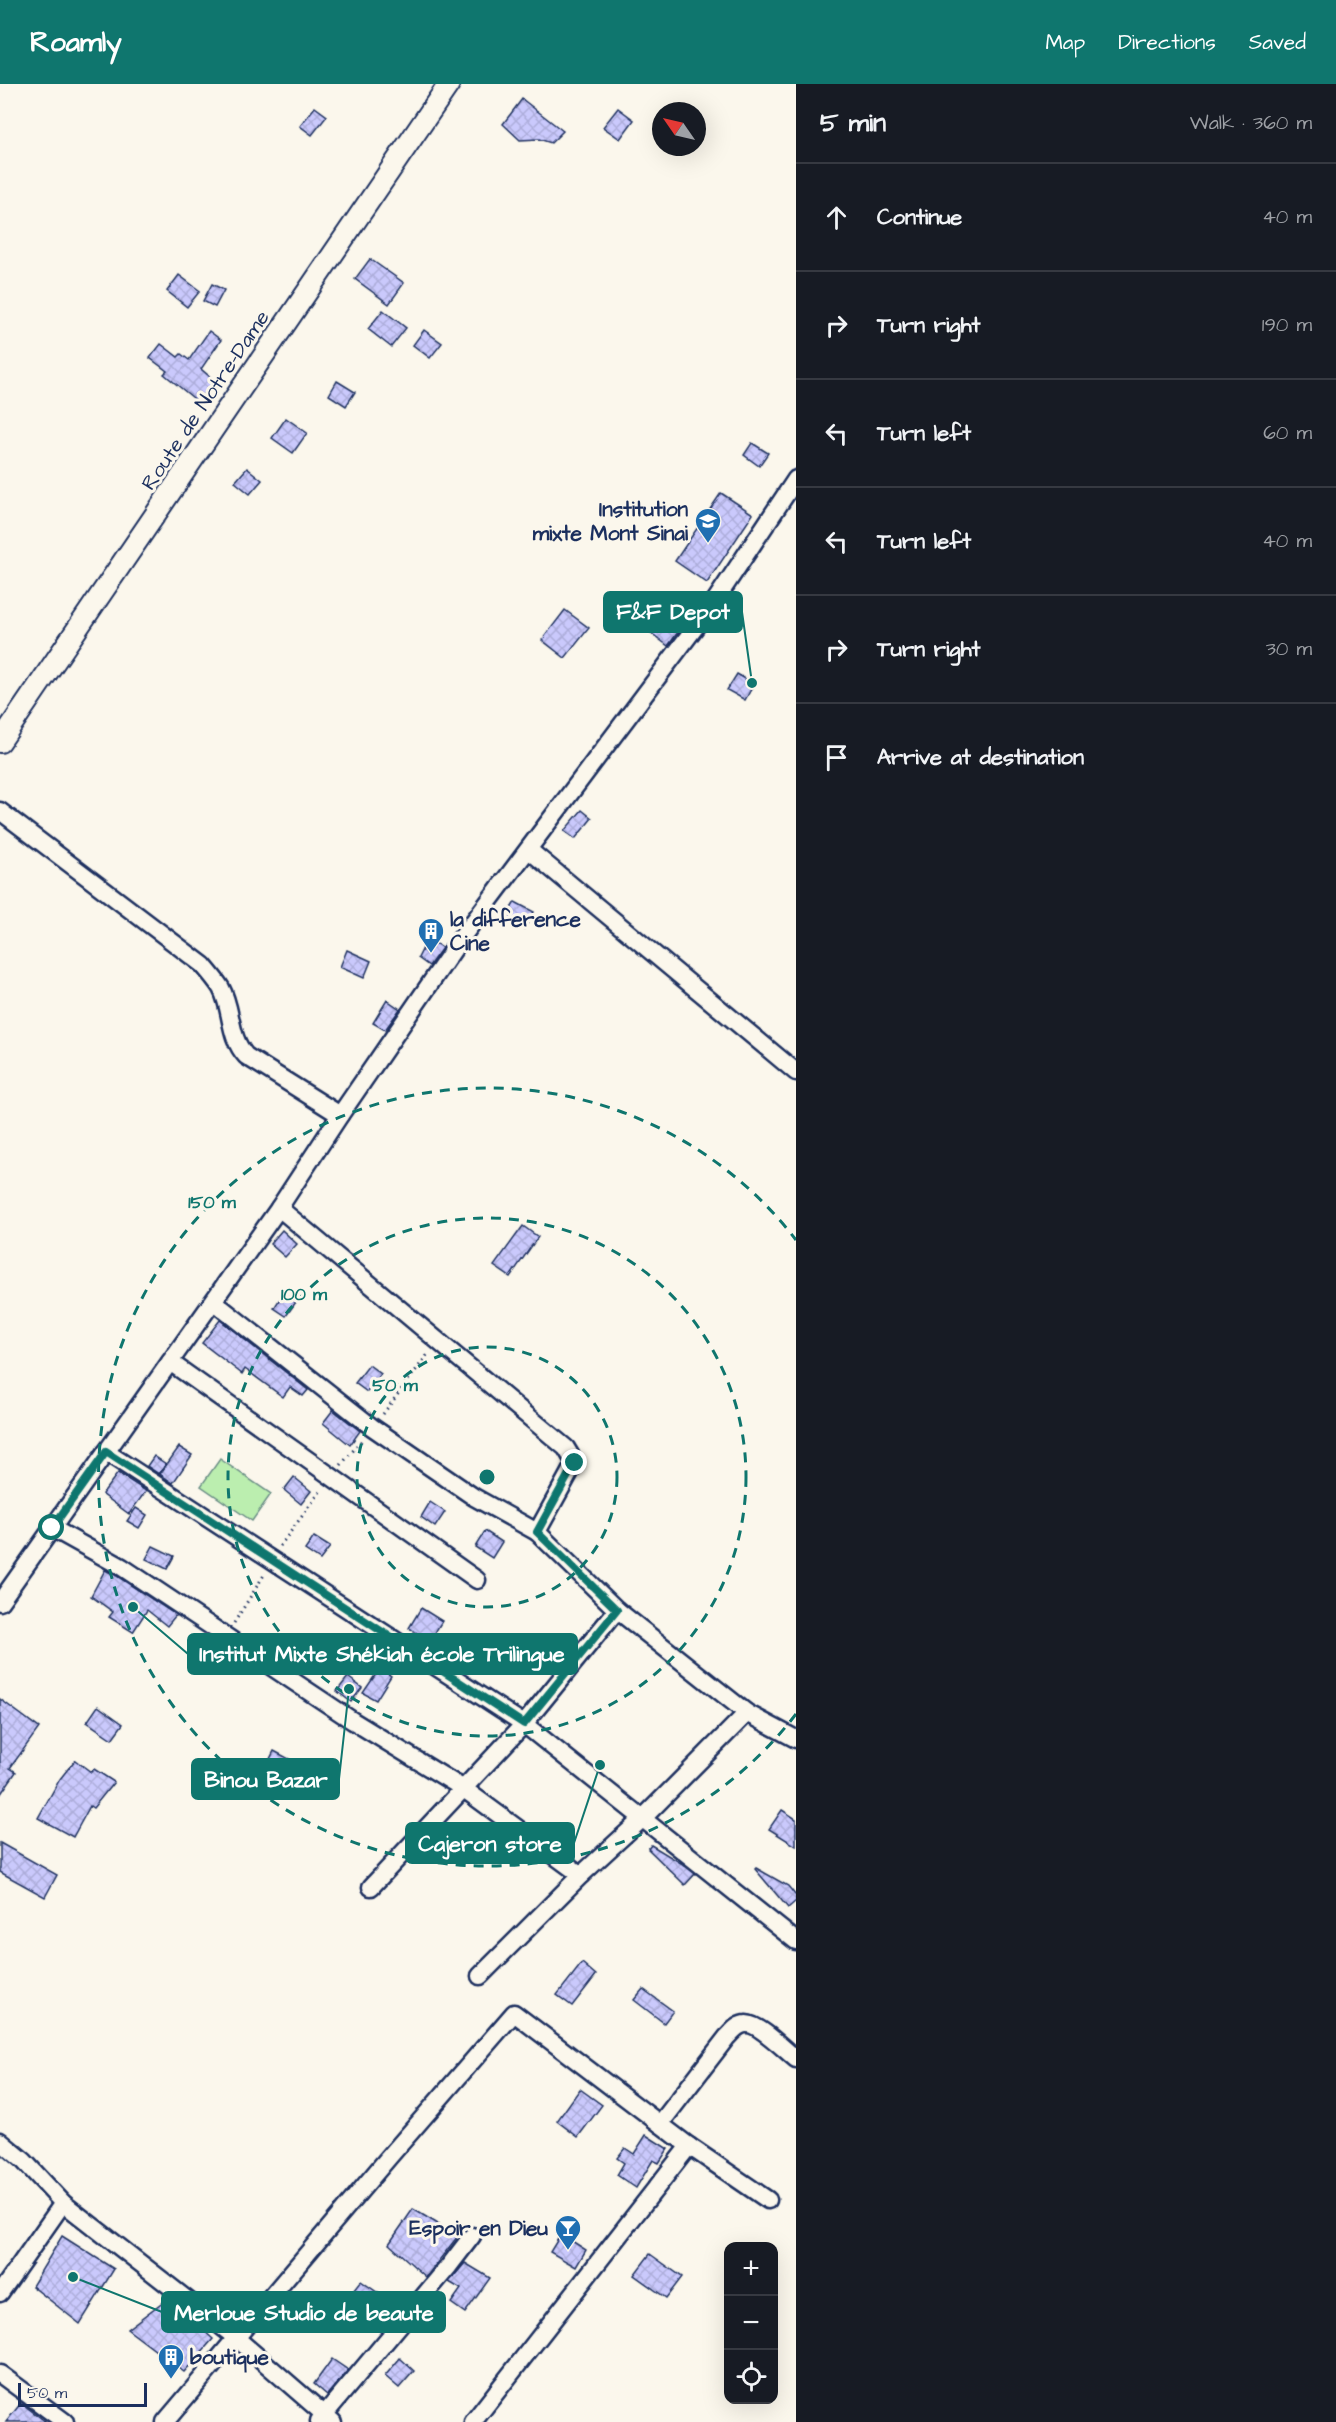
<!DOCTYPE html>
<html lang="en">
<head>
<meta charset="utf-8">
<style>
  :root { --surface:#171b24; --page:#242831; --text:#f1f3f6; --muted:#9ea1a6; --line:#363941; --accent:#0f766e }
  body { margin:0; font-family:"Architects Daughter",sans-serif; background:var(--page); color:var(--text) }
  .controls { position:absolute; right:18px; bottom:18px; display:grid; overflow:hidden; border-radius:12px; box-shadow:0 6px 24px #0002 }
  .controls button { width:54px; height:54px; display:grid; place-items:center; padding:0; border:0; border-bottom:2px solid var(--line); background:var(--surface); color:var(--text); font:30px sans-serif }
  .compass { position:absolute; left:652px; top:18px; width:54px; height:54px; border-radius:50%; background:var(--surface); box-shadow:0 6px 24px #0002; rotate:304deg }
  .scale { position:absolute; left:18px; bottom:15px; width:129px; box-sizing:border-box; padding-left:6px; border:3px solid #1b2f5e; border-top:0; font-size:16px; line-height:21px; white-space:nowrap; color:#1b2f5e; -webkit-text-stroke:4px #fbf7ec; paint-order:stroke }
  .stop { position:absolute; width:18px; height:18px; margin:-14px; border:4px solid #0f766e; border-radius:50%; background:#fff }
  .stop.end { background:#0f766e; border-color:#fff; box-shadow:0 2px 6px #0008 }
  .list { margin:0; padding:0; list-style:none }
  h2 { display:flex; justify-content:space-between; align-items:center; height:78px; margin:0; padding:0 24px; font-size:26px }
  h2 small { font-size:20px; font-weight:400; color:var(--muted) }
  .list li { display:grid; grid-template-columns:39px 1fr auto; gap:18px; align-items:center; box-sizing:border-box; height:108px; padding:0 24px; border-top:2px solid var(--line) }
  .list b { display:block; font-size:22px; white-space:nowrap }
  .list em { font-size:20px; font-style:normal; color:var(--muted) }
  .icon { flex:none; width:33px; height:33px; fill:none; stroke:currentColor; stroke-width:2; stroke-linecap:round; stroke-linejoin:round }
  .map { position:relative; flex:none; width:796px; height:2338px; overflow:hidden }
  header { display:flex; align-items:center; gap:36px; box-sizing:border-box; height:84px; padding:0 30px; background:var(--accent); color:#fff }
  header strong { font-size:28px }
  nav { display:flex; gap:33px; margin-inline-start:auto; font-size:21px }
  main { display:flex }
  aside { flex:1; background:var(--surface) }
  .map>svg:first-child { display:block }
  .pitch { fill:#bbeeaf; stroke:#6b8e86; stroke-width:1.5 }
  .building { fill:url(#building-cross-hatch); stroke:#1b2f5e; stroke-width:1.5 }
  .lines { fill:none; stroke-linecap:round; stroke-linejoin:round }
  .minor-casing { stroke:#1b2f5e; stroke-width:21 }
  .tertiary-casing { stroke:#1b2f5e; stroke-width:24 }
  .path { stroke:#1b2f5e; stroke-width:3; stroke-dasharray:1.5 4.5; stroke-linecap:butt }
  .minor { stroke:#fbf7ec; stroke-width:16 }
  .tertiary { stroke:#fbf7ec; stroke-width:20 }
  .route { stroke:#0f766e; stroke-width:8 }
  .ring { fill:none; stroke:#0f766e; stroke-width:3; stroke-dasharray:10 8 }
  .labels { text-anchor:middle; stroke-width:6; stroke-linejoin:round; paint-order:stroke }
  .street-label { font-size:21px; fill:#1b2f5e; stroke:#fbf7ec }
  .poi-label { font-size:21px; font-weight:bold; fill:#1b2f5e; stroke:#fbf7ec; text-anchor:end }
  .centre { fill:#0f766e; stroke:#fbf7ec; stroke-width:3 }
  .ring-label { font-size:18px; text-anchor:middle; font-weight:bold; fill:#0f766e; stroke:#fbf7ec; stroke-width:6; stroke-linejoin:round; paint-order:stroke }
  .leader { fill:none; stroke:#0f766e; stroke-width:2 }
  .callout-dot { fill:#0f766e; stroke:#fbf7ec; stroke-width:2 }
  .callout { fill:#0f766e; stroke:#0f766e; stroke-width:2 }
  .callout-label { font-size:22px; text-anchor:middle; font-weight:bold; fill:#fff }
</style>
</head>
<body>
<header>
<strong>Roamly</strong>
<nav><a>Map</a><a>Directions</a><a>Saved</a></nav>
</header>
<main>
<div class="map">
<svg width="796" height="2338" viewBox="0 0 796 2338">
  <defs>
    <pattern id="building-cross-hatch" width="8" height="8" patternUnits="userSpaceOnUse" patternTransform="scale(1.5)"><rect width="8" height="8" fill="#cac9fc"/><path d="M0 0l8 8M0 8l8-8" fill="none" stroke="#adadda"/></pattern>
  </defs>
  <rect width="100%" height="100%" fill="#fbf7ec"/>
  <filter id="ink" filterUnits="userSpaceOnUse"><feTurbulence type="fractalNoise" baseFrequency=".0167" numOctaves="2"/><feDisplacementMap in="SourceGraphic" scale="12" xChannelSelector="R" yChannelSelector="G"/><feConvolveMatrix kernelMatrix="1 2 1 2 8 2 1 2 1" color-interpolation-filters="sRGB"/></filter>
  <g filter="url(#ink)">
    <path class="pitch" d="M220 1375 271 1410 252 1437 201 1402Z"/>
    <g class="building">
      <path d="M522 15 563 47 551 59 539 55 520 56 503 40Z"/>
      <path d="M315 23 327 32 312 51 300 42Z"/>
      <path d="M618 24 634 36 620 55 603 43Z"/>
      <path d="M370 175 404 199 389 220 355 195Z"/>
      <path d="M179 191 200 207 187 223 167 207Z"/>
      <path d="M212 200 224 206 215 223 203 217Z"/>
      <path d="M383 226 406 244 391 263 368 245Z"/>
      <path d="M424 246 442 259 430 274 413 261Z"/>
      <path d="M209 247 221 256 201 285 215 297 198 318 164 290 167 287 150 274 161 260 178 273 181 270 189 276Z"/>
      <path d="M337 297 355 308 346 322 329 311Z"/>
      <path d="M286 334 307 349 293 369 272 354Z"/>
      <path d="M752 359 768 369 759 382 744 371Z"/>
      <path d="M247 384 262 396 250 410 235 398Z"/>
      <path d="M721 409 753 430 707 499 675 477Z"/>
      <path d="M565 526 589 544 565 574 542 556Z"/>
      <path d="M666 528 683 541 668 562 650 548Z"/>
      <path d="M737 590 754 600 745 616 727 606Z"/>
      <path d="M582 726 592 734 575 755 564 747Z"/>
      <path d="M515 818 534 828 524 845 505 834Z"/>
      <path d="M428 854 442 864 429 882 418 874Z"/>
      <path d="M347 866 371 877 364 894 340 883Z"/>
      <path d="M387 916 400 925 385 946 373 939Z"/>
      <path d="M523 1142 538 1153 510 1193 494 1182Z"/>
      <path d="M282 1146 297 1160 285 1173 270 1160Z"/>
      <path d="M283 1210 296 1218 286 1232 274 1224Z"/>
      <path d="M220 1236 308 1306 303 1312 290 1303 283 1313 245 1285 242 1290 202 1259Z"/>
      <path d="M369 1281 381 1290 367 1308 355 1299Z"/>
      <path d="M333 1326 360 1347 350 1361 323 1339Z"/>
      <path d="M179 1363 192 1371 173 1399 160 1390Z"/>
      <path d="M154 1372 166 1380 159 1390 147 1382Z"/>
      <path d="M118 1389 146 1407 129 1430 102 1410Z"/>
      <path d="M294 1393 311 1407 301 1420 284 1406Z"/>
      <path d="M430 1418 445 1428 435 1443 421 1433Z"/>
      <path d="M136 1424 147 1431 139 1444 127 1437Z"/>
      <path d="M485 1447 502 1458 492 1474 475 1463Z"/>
      <path d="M314 1453 330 1463 320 1476 305 1466Z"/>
      <path d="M153 1462 174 1472 167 1485 146 1475Z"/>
      <path d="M105 1486 117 1492 176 1531 167 1542 147 1526 133 1548 109 1533 113 1528 91 1512Z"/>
      <path d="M421 1524 442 1537 430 1557 409 1544Z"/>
      <path d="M380 1584 391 1592 376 1616 363 1609Z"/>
      <path d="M348 1593 362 1604 351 1618 337 1607Z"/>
      <path d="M0 1615 39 1644 10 1684 16 1688 0 1711Z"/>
      <path d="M98 1622 123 1640 112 1655 87 1638Z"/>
      <path d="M274 1667 293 1677 286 1692 266 1683Z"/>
      <path d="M75 1676 91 1688 94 1685 114 1698 93 1724 90 1722 73 1753 38 1734 60 1695Z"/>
      <path d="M782 1726 796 1735V1762L769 1745Z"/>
      <path d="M0 1759 57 1791 45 1813 0 1788Z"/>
      <path d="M651 1761 681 1779 695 1790 685 1801 648 1765Z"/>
      <path d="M756 1784 788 1802 796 1812V1817L788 1824 755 1785Z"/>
      <path d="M582 1879 596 1891 572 1922 557 1911Z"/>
      <path d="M643 1905 673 1927 664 1939 634 1916Z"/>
      <path d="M580 2005 602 2021 578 2053 557 2037Z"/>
      <path d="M646 2051 668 2065 659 2079 653 2076 636 2104 617 2091 624 2079 617 2074 625 2064 634 2070Z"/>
      <path d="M413 2125 458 2152 426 2193 389 2160Z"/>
      <path d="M561 2150 586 2166 576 2183 550 2168Z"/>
      <path d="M62 2152 114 2185 80 2240 32 2202Z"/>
      <path d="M650 2170 682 2193 666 2214 634 2191Z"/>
      <path d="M465 2179 490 2194 465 2229 451 2219 461 2205 449 2198Z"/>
      <path d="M361 2197 381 2211 373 2222 353 2207Z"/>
      <path d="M168 2214 213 2255 184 2288 127 2245Z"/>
      <path d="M400 2274 414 2287 399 2304 385 2292Z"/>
      <path d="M332 2275 348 2286 327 2311 314 2300Z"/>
      <path d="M21 2319 29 2325 46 2338H6Z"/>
    </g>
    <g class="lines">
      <g class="minor-casing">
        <g id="minor">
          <path d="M0 727 203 881C209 888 216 896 221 904 233 926 228 952 246 972L340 1031"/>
          <path d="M529 766 796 988"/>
          <path d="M279 1124 566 1364 575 1379 537 1448 617 1526 747 1629 796 1655"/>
          <path d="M214 1218 372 1343 474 1413 537 1448"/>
          <path d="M170 1278 477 1496"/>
          <path d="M106 1368 524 1640 796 1857"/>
          <path d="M52 1444 122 1483 353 1637 464 1705 581 1791 480 1892"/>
          <path d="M0 1518 279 1124 340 1031 462 853 715 517 796 395"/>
          <path d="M581 1791 643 1734 747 1629"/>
          <path d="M371 1803 524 1640 617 1526"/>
          <path d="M660 2040 727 1953C733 1947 738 1940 746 1940 758 1939 786 1967 796 1975"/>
          <path d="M0 2057 24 2077 63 2119 235 2253 333 2338"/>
          <path d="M689 2062 768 2116"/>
          <path d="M0 2209 63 2119"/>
          <path d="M0 2290 65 2338"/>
          <path d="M319 2337 449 2182 472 2152"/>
          <path d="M165 2338 389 2073 514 1929 689 2062 473 2338"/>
        </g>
      </g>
      <g class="tertiary-casing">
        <path id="tertiary" d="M0 658 449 0"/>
      </g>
      <g class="path">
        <path d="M383 1330 428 1270"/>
        <path d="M341 1381 362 1356"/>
        <path d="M280 1462 322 1405"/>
        <path d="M234 1539 264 1491"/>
      </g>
      <use href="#minor" class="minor"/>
      <use href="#tertiary" class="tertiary"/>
    </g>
  </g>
  <g class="lines" filter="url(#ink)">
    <path class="route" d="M52 1444 106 1368 524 1640 617 1526 537 1448 575 1379"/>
  </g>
  <g class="ring">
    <circle cx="487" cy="1393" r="130"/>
    <circle cx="487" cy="1393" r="259"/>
    <path d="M796 1630A389 389 0 1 1 796 1156"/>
  </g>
  <defs>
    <g id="school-pin" transform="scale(1.35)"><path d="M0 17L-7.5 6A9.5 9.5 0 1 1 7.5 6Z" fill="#1f6fb2" stroke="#fbf7ec"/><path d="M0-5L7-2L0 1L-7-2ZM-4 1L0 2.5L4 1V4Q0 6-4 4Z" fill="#fff"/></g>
    <g id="building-pin" transform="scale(1.35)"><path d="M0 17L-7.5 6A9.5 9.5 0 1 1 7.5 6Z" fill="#1f6fb2" stroke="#fbf7ec"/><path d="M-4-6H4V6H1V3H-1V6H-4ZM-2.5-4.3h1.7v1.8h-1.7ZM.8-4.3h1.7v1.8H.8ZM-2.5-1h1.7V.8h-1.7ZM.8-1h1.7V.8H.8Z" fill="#fff"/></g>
    <g id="bar-pin" transform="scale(1.35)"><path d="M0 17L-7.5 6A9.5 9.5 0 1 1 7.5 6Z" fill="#1f6fb2" stroke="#fbf7ec"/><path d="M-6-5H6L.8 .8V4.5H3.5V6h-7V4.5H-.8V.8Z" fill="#fff"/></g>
  </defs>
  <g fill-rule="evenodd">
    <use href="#school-pin" x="708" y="437"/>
    <use href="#building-pin" x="431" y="847"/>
    <use href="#bar-pin" x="568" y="2144"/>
    <use href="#building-pin" x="171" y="2273"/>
  </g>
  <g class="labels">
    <g class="street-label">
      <text transform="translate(205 316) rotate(-56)" y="7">Route de Notre-Dame</text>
    </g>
    <g class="poi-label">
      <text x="688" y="432">Institution<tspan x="688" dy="24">mixte Mont Sinai</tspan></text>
      <text x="450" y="842" text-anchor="start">la difference<tspan x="450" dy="24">Cine</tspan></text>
      <text x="548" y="2151">Espoir en Dieu</text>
      <text x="190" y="2280" text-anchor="start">boutique</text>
    </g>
  </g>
  <circle cx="487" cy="1393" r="9" class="centre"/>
  <g class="ring-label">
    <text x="212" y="1124">150 m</text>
    <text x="304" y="1216">100 m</text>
    <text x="395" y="1307">50 m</text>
  </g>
  <path class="leader" d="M752 599L742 528M133 1523L188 1570M349 1605L339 1695M600 1681L574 1759M73 2193L162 2228"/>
  <g class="callout-dot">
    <circle cx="752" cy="599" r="6"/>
    <circle cx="133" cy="1523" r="6"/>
    <circle cx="349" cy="1605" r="6"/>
    <circle cx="600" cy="1681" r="6"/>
    <circle cx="73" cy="2193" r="6"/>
  </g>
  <g class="callout">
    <rect x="604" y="508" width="138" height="40" rx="6"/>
    <rect x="188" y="1550" width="389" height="40" rx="6"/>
    <rect x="192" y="1675" width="147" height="40" rx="6"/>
    <rect x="406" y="1739" width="168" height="40" rx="6"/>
    <rect x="162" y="2208" width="283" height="40" rx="6"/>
  </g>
  <g class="callout-label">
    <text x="673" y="535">F&amp;F Depot</text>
    <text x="382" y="1577">Institut Mixte Shékiah école Trilingue</text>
    <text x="266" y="1703">Binou Bazar</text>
    <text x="490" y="1767">Cajeron store</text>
    <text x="304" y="2236">Merloue Studio de beaute</text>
  </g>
</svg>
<div class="controls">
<button>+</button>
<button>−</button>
<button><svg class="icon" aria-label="locate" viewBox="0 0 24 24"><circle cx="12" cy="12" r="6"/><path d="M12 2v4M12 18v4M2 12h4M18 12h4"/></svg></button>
</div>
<svg class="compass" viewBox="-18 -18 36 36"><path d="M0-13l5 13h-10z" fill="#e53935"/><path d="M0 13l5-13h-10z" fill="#9ea1a6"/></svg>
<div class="scale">50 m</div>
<div class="stop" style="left:52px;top:1444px"></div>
<div class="stop end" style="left:575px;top:1379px"></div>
</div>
<aside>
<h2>5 min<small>Walk · 360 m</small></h2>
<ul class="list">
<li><svg class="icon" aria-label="ahead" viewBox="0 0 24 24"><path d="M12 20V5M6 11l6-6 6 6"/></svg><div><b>Continue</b></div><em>40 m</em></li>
<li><svg class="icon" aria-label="right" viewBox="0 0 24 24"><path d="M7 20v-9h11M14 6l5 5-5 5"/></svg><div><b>Turn right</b></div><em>190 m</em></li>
<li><svg class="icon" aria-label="left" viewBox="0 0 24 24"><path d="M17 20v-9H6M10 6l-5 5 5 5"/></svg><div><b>Turn left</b></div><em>60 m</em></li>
<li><svg class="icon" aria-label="left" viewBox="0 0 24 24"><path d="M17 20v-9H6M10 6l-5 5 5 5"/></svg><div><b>Turn left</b></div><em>40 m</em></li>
<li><svg class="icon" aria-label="right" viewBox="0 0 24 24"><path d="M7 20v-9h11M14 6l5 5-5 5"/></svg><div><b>Turn right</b></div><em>30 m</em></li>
<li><svg class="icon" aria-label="arrive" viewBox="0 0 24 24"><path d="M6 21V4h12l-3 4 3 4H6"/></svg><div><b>Arrive at destination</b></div></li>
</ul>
</aside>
</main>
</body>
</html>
